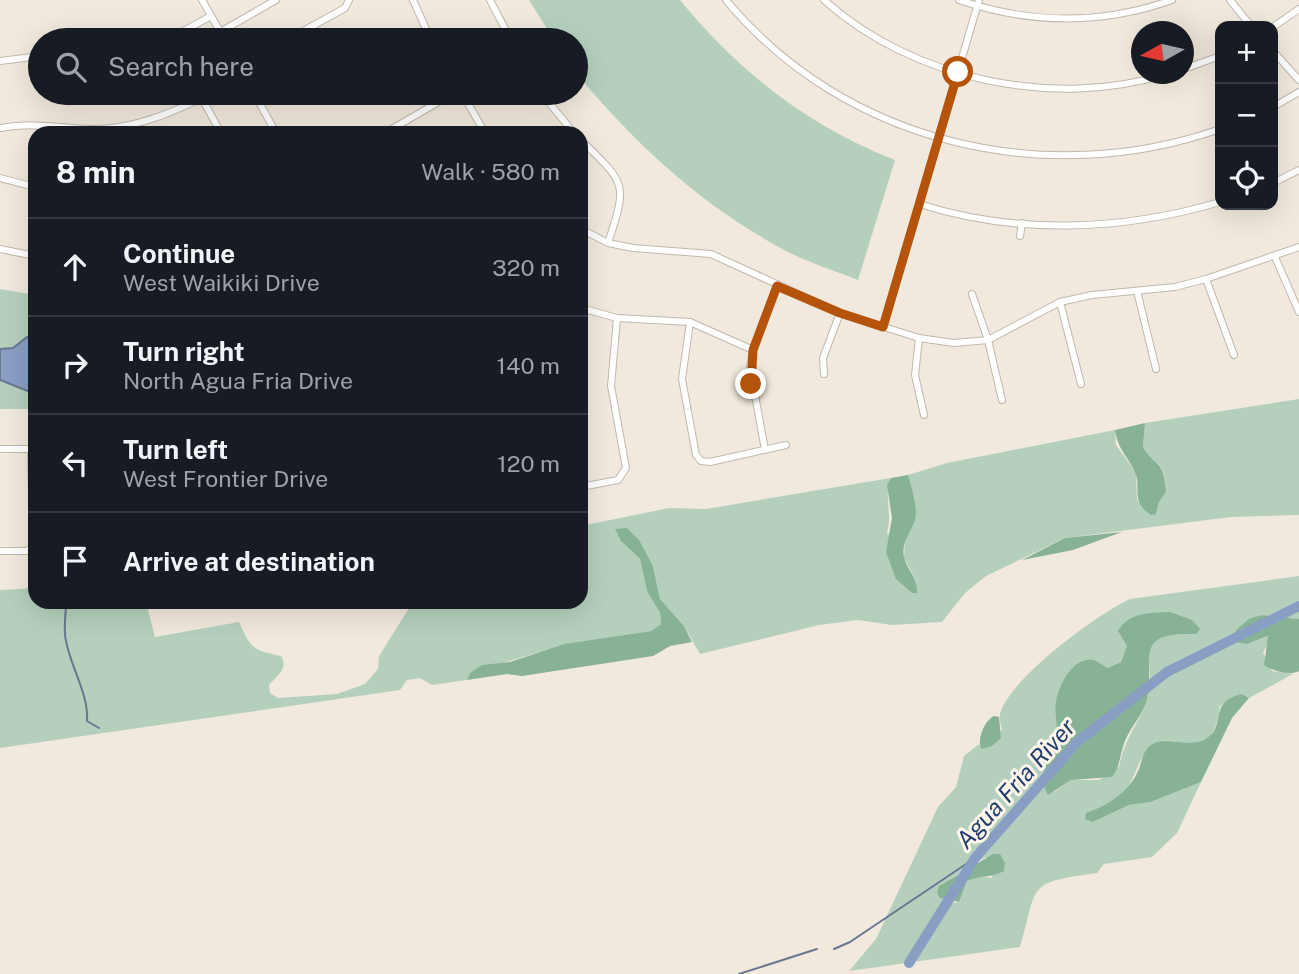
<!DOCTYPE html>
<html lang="en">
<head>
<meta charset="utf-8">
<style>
  :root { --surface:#171b24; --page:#242831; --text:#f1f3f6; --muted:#9ea1a6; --line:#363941 }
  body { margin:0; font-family:"Public Sans",sans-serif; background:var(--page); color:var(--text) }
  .controls { position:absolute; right:21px; top:21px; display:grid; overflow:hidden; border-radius:14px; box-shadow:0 7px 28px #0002 }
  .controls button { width:63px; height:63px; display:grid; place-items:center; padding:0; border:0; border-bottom:2px solid var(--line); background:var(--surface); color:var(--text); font:35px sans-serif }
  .compass { position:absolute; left:1131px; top:21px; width:63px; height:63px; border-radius:50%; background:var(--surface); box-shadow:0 7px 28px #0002; rotate:262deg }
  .stop { position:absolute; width:21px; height:21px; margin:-16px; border:5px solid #b45309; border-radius:50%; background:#fff }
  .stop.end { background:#b45309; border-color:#fff; box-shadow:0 2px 7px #0008 }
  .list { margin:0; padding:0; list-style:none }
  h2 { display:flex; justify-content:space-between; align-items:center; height:91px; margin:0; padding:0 28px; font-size:30px }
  h2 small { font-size:23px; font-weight:400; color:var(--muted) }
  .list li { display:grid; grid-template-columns:46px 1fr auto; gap:21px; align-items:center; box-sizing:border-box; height:98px; padding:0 28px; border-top:2px solid var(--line) }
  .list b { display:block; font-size:26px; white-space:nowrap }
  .list p { margin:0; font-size:23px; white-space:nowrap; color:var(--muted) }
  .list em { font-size:23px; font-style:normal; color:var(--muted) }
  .icon { flex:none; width:38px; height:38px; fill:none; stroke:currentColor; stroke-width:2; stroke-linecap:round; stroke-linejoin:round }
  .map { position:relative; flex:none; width:1299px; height:974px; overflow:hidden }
  .search { position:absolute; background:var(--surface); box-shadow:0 7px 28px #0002; left:28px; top:28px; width:560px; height:77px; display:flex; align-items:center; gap:18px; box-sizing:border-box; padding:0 24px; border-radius:38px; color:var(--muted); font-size:26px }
  .panel { position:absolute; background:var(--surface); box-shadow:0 7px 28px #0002; left:28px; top:126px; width:560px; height:483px; border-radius:21px }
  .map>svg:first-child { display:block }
  .green { fill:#b4d0bd; fill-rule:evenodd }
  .forest { fill:#88b296 }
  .water { fill:#889ec3; stroke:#697790; stroke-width:2 }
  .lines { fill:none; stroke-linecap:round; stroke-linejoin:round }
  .stream { stroke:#697790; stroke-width:2 }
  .river { stroke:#889ec3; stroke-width:10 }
  .minor-casing { stroke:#c0b8ad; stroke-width:8 }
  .minor { stroke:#fff; stroke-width:6 }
  .route { stroke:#b45309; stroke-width:9 }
  .labels { text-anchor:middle; stroke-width:6; stroke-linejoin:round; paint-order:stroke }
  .water-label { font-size:24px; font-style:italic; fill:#233f70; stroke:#fef6ea }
</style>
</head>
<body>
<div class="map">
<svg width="1299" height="974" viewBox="0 0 1299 974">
  <rect width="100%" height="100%" fill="#f1e9dd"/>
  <g class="green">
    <path d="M529 0H680C739 72 808 126 895 160L858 280C835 271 810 263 788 252 703 207 637 146 576 73V40H554Z"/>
    <path d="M0 289 35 295V409H0Z"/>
    <path d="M1299 399V515L1231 517 1065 538 986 576 965 593 942 622 892 625 858 620 819 625 700 654 684 626 660 599 653 566 621 541 640 559 647 591 660 613 661 624 651 631 565 644 470 673 467 680 432 685 420 678 407 680 400 690 0 748V590L35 588V602H146L155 637 239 622C251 649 253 650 281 656 289 668 277 676 269 685L270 693 278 698 337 694 365 684 378 669 379 656 413 602H581V526L669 508 706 509 891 478C883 492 893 514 887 532L918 583 904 558 905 536 915 520V500L908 475 947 463 1115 430 1116 445 1136 473 1137 500 1156 514 1159 502 1166 492C1165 458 1155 468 1143 447L1145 423Z"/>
    <path d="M1299 576V619L1263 615 1250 618 1247 644 1269 636V641L1263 653 1272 671 1293 674 1249 698 1242 694 1220 706C1213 769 1174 729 1152 745 1138 755 1136 779 1124 792 1112 805 1103 804 1093 822L1129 805 1151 802 1201 782 1177 833 1152 857 1104 864 1097 873C1024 883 1039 884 1020 947L849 971 876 939 938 807 956 787 964 756 979 744 981 749 1002 730C1001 725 999 720 1000 714 1010 678 1096 615 1130 599ZM1191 620 1196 634C1126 633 1159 659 1146 701 1138 726 1125 737 1119 767L1099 780H1071L1054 792 1044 765 1057 743 1058 725 1092 660 1107 668 1121 662 1127 646ZM986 857 992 878 978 876 967 881 959 902 952 903 939 886Z"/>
  </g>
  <g class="forest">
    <path d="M1145 423 1143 447C1155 468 1164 458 1166 492L1159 502 1156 514 1151 515C1129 500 1143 488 1134 470 1126 455 1117 447 1115 430Z"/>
    <path d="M908 475C912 489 918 506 915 520 911 533 901 541 904 557 907 571 918 578 917 593H912L896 579 886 552 892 518 887 485 891 478Z"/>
    <path d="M627 528 639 540 653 566 660 599 684 626 692 642 670 646 653 656 522 676 507 674 467 680 470 673 482 665 510 662 564 644 651 631 661 624 660 613 647 591 640 559 621 541 615 529Z"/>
    <path d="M1122 532 1073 550 1022 560 1065 538Z"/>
    <path d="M1170 612 1192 620 1200 629 1197 634C1132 633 1155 654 1147 699 1143 716 1127 730 1123 747 1119 759 1120 767 1112 777L1071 780 1048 795C1033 769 1055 760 1057 739 1058 726 1054 713 1056 701 1059 685 1073 656 1093 660 1097 661 1103 665 1107 668L1121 662 1127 646 1118 631C1129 612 1149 613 1170 612Z"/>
    <path d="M1263 615 1299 619V671C1290 676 1272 671 1264 665L1268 636 1247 644 1236 642V630L1250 618Z"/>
    <path d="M1242 694 1249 698 1232 718 1201 782 1151 802 1129 805 1093 822 1085 819 1086 813C1109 805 1129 792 1139 769 1142 760 1143 751 1151 745 1165 735 1187 748 1204 740 1229 727 1206 702 1242 694Z"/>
    <path d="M994 716 999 717 1001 738 992 746 981 749C977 739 984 721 994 716Z"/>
    <path d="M993 854H1000L1005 863 1004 871C991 878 980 875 967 881L959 902 940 898 937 893 939 886Z"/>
  </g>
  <path class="water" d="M27 337H35V391L30 392 0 380V349L13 348Z"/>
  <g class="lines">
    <g class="stream">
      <path d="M66 602C66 615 63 629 66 641 71 668 89 695 87 721L99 728"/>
      <path d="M834 949 850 942 975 858"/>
      <path d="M739 974 817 949"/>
    </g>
    <path class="river" d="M909 963 975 858 1078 741 1167 672 1299 606"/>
    <g class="minor-casing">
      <g id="minor">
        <path d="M202 0 225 40"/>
        <path d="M413 0 431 40"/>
        <path d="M490 0 511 40"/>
        <path d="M726 0C845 144 1047 190 1220 129"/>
        <path d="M824 0C913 80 1054 109 1167 74"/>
        <path d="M959 0C1029 24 1102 25 1172 0"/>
        <path d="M1230 0 1251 26"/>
        <path d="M312 26 320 40"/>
        <path d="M1273 27 1299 9"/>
        <path d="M220 32 276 0"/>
        <path d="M167 40 211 16"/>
        <path d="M287 40 345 8 349 0"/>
        <path d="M1273 51 1299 80"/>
        <path d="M0 61 40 56"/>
        <path d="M1184 69 1220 56"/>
        <path d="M199 93 221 133"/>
        <path d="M254 93 276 133"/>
        <path d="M462 93 485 133"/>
        <path d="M541 93 574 133"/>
        <path d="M1273 107 1299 92"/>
        <path d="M0 128C32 122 60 128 92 129 132 129 167 115 202 98"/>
        <path d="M385 133 454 93"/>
        <path d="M581 140C626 184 628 183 608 243"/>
        <path d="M0 178 35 187"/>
        <path d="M1273 183 1299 170"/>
        <path d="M919 204C1017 235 1122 231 1220 202"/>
        <path d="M581 229 608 243 633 248 711 254 840 313 919 338 954 343 988 340 1060 302 1092 295 1175 287 1206 279 1299 247"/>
        <path d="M1020 236 1022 223"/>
        <path d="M0 249 35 256"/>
        <path d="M1275 257 1299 312"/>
        <path d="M1206 279 1234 355"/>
        <path d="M1137 291 1156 369"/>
        <path d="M972 294 988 340 1002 400"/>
        <path d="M1060 302 1081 384"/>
        <path d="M581 308 617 318 690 322 753 350"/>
        <path d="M690 322 682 379 696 455 701 461 710 462 786 445"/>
        <path d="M883 327 979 0"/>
        <path d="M919 338 915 375 924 415"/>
        <path d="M824 374 823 358 840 313"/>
        <path d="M0 449H33"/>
        <path d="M765 450 750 368 753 350 777 286"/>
        <path d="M581 487 618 480 626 468 611 386 617 318"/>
        <path d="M0 551H27L33 546 31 450"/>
      </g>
    </g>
    <use href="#minor" class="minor"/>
  </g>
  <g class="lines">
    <path class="route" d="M751 384 753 350 777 286 840 313 883 327 958 72"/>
  </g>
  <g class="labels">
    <g class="water-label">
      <text transform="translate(1016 784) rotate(-48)" y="8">Agua Fria River</text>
    </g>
  </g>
</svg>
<div class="controls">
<button>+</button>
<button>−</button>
<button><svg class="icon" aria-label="locate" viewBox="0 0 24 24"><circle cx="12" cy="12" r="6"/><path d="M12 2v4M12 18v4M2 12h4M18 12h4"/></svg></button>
</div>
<svg class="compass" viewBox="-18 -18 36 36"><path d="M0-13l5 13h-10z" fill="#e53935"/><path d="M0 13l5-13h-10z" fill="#9ea1a6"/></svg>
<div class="stop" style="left:958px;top:72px"></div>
<div class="stop end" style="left:751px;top:384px"></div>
<div class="search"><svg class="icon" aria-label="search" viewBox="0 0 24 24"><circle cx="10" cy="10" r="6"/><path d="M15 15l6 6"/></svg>Search here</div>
<section class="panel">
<h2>8 min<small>Walk · 580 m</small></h2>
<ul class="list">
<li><svg class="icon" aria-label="ahead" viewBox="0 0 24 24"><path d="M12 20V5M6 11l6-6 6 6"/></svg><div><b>Continue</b><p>West Waikiki Drive</p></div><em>320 m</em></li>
<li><svg class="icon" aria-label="right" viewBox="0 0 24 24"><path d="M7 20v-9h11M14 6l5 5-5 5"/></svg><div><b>Turn right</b><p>North Agua Fria Drive</p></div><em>140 m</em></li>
<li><svg class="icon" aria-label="left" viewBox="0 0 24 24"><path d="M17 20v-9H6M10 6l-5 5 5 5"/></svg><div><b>Turn left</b><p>West Frontier Drive</p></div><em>120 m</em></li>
<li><svg class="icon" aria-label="arrive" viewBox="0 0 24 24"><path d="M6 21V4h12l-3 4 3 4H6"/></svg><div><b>Arrive at destination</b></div></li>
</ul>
</section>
</div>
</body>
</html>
